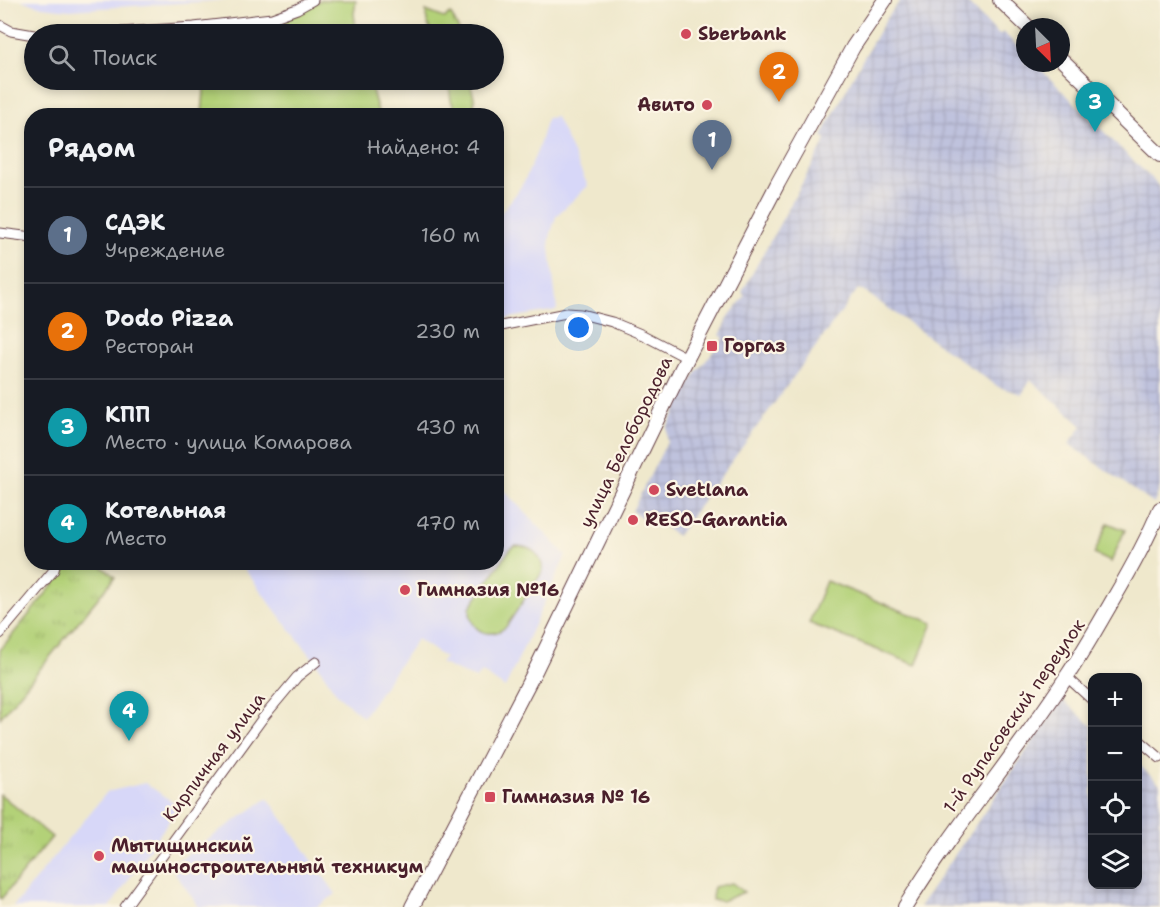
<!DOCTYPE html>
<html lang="ru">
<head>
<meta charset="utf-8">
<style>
  :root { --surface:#171b24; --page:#242831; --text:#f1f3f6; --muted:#9ea1a6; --line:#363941; --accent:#8c9099 }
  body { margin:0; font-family:"Shantell Sans",sans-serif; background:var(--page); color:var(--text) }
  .controls { position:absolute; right:18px; bottom:18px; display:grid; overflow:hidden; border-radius:12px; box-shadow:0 3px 9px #0003 }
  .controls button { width:54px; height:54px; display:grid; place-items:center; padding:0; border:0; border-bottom:2px solid var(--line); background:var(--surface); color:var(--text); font:30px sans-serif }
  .compass { position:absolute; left:1016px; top:18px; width:54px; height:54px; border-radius:50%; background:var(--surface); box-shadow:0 3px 9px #0003; rotate:156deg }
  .you { position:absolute; left:579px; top:328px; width:21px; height:21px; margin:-15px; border:4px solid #fff; border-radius:50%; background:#1a73e8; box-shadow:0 0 0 9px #1a73e833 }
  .badge { display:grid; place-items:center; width:39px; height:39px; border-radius:50%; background:var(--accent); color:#fff; font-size:20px; font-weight:700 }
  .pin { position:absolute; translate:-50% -50px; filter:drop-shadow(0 2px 3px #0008) }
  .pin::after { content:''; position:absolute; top:32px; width:21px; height:18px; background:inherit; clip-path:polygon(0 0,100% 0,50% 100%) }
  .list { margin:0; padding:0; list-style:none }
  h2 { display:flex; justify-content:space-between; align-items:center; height:78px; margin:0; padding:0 24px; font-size:26px }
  h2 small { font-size:20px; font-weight:400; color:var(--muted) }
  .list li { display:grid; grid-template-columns:39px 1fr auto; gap:18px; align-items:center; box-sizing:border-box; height:96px; padding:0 24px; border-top:2px solid var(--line) }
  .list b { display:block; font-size:22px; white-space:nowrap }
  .list p { margin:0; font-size:20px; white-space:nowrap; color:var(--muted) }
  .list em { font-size:20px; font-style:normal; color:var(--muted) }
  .icon { flex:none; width:33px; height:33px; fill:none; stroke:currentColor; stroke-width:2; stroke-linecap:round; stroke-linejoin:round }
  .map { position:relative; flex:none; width:1160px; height:907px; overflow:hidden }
  .search { position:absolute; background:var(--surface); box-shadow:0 3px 9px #0003; left:24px; top:24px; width:480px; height:66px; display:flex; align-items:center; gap:15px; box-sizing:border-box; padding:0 21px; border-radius:33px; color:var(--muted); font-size:22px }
  .panel { position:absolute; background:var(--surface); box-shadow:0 3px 9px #0003; left:24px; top:108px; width:480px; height:462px; border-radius:24px }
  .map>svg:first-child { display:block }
  .built { fill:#d7d7f8 }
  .industrial { fill:url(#industrial-grid) }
  .green { fill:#b3d178; stroke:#7e7852; stroke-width:1.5 }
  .park { fill:url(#park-tufts); stroke:#7e7852; stroke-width:1.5 }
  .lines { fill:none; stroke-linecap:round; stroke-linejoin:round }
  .street-casing { stroke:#633d43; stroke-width:11 }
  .secondary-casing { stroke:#633d43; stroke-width:16 }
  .street { stroke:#fff; stroke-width:9 }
  .secondary { stroke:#fff; stroke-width:14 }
  .poi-dot { fill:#d1495b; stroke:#fcf5e5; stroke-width:2 }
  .labels { text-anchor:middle; stroke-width:4.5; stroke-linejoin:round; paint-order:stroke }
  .poi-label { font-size:18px; font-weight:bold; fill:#4a1f2b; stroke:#fcf5e5; text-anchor:start }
  .street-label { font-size:18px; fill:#4a1f2b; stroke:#fcf5e5 }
</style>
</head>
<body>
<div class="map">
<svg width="1160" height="907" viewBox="0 0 1160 907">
  <defs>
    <pattern id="industrial-grid" width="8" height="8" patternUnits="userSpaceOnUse" patternTransform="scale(1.5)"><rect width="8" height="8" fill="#bfc2dd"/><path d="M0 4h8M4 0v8" fill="none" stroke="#a6a6be"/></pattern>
    <pattern id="park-tufts" width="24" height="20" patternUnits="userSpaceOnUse" patternTransform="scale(1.5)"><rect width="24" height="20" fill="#b3d178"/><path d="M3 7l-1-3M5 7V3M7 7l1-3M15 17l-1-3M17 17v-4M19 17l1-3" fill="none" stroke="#9bb368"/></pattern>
  </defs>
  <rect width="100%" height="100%" fill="#fcf5e5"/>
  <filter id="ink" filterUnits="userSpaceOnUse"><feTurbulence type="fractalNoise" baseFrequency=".0167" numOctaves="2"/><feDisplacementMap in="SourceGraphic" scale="12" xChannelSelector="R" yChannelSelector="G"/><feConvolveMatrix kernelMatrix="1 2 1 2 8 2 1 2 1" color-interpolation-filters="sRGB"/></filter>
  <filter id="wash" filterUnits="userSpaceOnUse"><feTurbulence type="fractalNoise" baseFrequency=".008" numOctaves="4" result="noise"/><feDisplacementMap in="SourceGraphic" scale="24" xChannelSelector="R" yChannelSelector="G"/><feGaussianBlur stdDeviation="1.35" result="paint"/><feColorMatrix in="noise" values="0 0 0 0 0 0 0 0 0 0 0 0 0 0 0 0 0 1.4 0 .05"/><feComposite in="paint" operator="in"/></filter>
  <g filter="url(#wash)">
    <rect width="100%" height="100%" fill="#efe8cc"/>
    <g class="built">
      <path d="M21 0H229L70 10 42 7Z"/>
      <path d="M556 117 588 186 556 216 549 240 557 310 497 320V218L516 194 525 180 538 149 547 118Z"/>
      <path d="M497 483 566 555 505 688 482 672 476 679 440 663 445 658 417 639 363 717 337 694 316 662 281 618 240 563 496 562Z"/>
      <path d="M145 783 179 806 110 907H13L107 792Z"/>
      <path d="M268 798 336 894 317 907H199L170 866Z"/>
    </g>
    <g class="industrial">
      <path d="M901 0H965L999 35 1003 32 1025 54V63H1034L1160 187V487L1154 504 1069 444 1082 426 1031 380 1022 394 998 387 864 291 858 289 677 536 660 524 657 528 632 511 667 442V427L678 407 677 405 697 372 724 338 720 335 725 326 726 320 745 296 742 292 826 140 822 136 856 71 887 17Z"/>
      <path d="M1062 699 1092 726V884H1138V764L1160 784V907H919Z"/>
    </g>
    <g class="green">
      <path d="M321 0H356L354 14 357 34H210V32L261 27 281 22Z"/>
      <path d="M205 80H369L379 115H202Z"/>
      <path d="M1108 523 1125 530 1111 562 1094 554Z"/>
      <path d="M516 546C532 546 542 555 543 571L506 627C488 641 468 630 470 607L510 549Z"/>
      <path d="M826 581 933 623 916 665 809 623Z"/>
    </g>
    <g class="park">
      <path d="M426 11 444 18 451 14 461 34H432L427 22Z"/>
      <path d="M448 80H469L475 100 471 115H457L451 100Z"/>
      <path d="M71 563H98L115 577 0 718V650Z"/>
      <path d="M0 794 52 837 1 899 0 898Z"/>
      <path d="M732 883 744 892 722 901 712 900 713 887Z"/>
    </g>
  </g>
  <g filter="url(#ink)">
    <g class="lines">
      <g class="street-casing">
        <g id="street">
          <path d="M0 25 11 31 34 35"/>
          <path d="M91 34 194 27 272 18 297 9 313 0"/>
          <path d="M0 233 32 237"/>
          <path d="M496 327 566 313 581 314 612 322 643 335 687 358"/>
          <path d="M0 634 54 570 56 562"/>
          <path d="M1067 677 1092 700"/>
          <path d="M1138 739 1160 758"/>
          <path d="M125 907 262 719 297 677 316 662"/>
        </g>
      </g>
      <g class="secondary-casing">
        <g id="secondary">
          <path d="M1000 0 1028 27"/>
          <path d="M1061 59 1160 155"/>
          <path d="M412 907 536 669 681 370 778 183 853 47 885 0"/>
          <path d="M905 907C954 827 1016 755 1067 676 1084 651 1099 624 1114 598 1131 569 1147 540 1160 509"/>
        </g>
      </g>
      <use href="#street" class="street"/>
      <use href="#secondary" class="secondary"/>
    </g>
  </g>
  <g class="poi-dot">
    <circle cx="686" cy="34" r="6"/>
    <circle cx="707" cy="105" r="6"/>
    <rect x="706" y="340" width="12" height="12" rx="3"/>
    <circle cx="654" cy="490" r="6"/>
    <circle cx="633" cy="520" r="6"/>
    <circle cx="405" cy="590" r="6"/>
    <rect x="484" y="791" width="12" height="12" rx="3"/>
    <circle cx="99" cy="856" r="6"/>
  </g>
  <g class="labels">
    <g class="poi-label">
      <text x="698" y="40">Sberbank</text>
      <text x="695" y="111" text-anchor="end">Авито</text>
      <text x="724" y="352">Горгаз</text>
      <text x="666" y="496">Svetlana</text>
      <text x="645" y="526">RESO-Garantia</text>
      <text x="417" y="596">Гимназия №16</text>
      <text x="502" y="803">Гимназия № 16</text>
      <text x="111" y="852">Мытищинский<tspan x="111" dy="21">машиностроительный техникум</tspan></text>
    </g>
    <g class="street-label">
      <text transform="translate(626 442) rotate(-64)" y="6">улица Белобородова</text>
      <text transform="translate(1014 716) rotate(-55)" y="6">1-й Рупасовский переулок</text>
      <text transform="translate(214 757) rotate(-53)" y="6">Кирпичная улица</text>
    </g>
  </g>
</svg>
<div class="controls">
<button>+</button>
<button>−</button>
<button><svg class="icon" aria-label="locate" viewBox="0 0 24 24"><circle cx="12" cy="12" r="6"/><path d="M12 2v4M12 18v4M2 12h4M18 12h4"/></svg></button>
<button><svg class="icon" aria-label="layers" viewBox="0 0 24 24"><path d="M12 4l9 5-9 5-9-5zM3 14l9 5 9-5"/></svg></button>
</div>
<svg class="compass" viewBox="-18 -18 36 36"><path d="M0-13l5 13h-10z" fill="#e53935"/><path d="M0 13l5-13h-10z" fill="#9ea1a6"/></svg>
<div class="you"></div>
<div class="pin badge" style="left:712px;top:170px;background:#5c6f8a">1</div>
<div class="pin badge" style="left:779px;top:102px;background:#e8710a">2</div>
<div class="pin badge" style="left:1095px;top:132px;background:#0f9aa8">3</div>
<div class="pin badge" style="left:129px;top:741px;background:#0f9aa8">4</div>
<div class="search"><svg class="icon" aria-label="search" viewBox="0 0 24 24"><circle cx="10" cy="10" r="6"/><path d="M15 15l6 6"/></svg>Поиск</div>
<section class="panel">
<h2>Рядом<small>Найдено: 4</small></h2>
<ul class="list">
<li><span class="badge" style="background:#5c6f8a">1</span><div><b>СДЭК</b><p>Учреждение</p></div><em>160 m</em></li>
<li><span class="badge" style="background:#e8710a">2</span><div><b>Dodo Pizza</b><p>Ресторан</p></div><em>230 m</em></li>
<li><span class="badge" style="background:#0f9aa8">3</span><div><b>КПП</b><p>Место · улица Комарова</p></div><em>430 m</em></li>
<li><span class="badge" style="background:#0f9aa8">4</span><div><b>Котельная</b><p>Место</p></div><em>470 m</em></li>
</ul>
</section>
</div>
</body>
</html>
